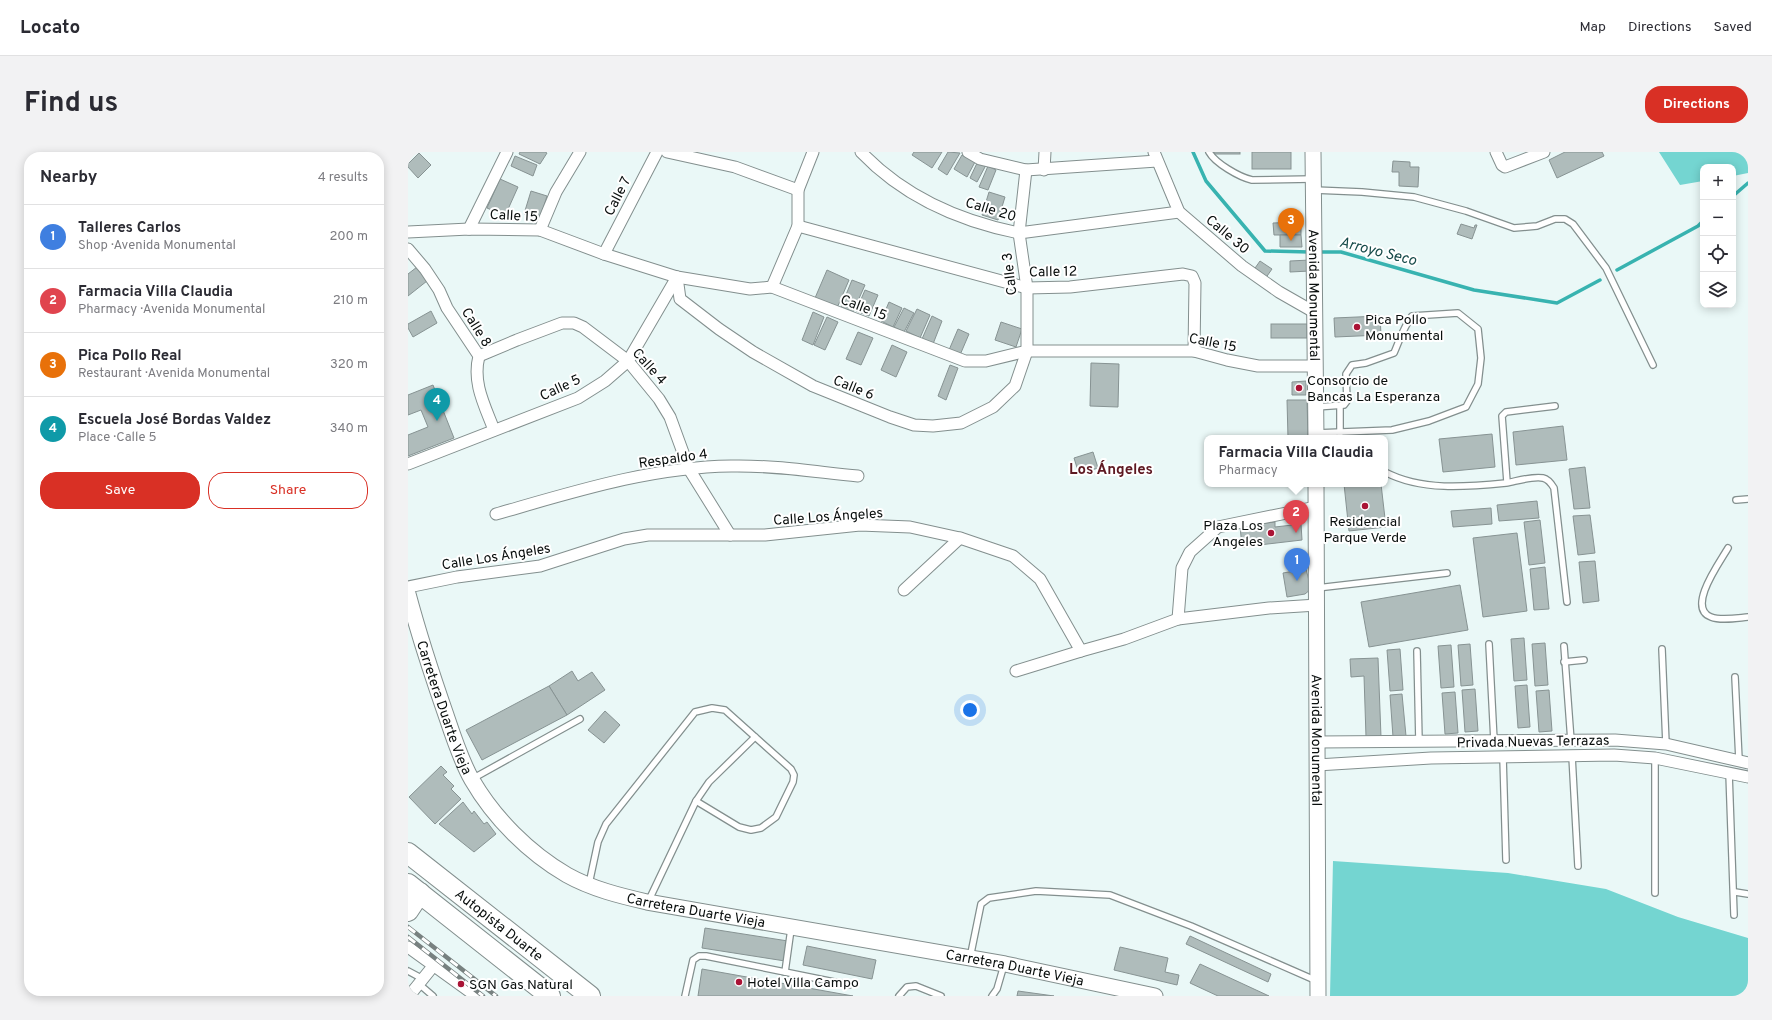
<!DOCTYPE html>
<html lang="en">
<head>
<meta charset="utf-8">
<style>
  :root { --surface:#fff; --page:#f2f2f3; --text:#2b2b33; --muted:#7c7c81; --line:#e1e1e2; --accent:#d93025 }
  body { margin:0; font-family:Overpass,sans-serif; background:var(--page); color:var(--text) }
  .controls { position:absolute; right:12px; top:12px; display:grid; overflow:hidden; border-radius:8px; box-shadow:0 2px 10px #0003 }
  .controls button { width:36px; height:36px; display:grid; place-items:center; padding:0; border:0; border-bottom:1px solid var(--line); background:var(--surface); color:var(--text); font:20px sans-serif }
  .you { position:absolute; left:562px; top:558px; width:14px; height:14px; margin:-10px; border:3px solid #fff; border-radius:50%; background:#1a73e8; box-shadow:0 0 0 6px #1a73e833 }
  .badge { display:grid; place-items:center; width:26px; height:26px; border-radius:50%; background:var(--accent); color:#fff; font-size:13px; font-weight:700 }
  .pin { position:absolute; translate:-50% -33px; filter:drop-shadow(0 1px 2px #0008) }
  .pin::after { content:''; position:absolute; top:21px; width:14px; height:12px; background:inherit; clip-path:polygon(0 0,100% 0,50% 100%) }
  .popup { position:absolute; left:796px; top:283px; width:184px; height:52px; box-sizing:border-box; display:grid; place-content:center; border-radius:8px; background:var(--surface); filter:drop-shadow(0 1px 3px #0005); font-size:13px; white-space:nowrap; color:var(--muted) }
  .popup b { font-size:15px; color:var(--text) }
  .popup::after { content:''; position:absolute; left:50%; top:100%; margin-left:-8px; border:8px solid transparent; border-top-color:var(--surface) }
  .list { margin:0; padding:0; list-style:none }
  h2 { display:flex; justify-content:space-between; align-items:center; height:52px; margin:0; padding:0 16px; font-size:17px }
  h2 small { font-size:13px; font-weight:400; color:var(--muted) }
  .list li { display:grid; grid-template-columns:26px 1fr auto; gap:12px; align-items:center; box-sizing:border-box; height:64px; padding:0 16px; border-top:1px solid var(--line) }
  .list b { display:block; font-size:15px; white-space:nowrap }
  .list p { margin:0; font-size:13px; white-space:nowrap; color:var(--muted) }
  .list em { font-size:13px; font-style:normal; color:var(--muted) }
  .actions { display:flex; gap:8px; padding:12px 16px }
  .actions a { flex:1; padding:9px 0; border:1px solid var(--accent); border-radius:16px; text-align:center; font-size:14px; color:var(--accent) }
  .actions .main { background:var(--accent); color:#fff }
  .icon { flex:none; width:22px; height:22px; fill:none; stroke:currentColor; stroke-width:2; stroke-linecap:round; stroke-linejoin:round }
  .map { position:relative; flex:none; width:1340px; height:844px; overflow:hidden; border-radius:16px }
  header { display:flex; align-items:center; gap:24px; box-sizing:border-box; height:56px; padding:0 20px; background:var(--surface); border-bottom:1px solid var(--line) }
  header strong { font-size:19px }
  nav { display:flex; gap:22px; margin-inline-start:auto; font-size:14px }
  .intro { display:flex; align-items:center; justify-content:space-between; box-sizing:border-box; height:96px; padding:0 24px }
  h1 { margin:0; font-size:28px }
  .button { padding:10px 18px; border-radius:16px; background:var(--accent); color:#fff; font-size:14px; font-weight:700 }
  main { display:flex; gap:24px; padding:0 24px }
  aside { flex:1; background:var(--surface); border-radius:16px; box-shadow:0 2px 10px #0003 }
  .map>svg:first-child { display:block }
  .green { fill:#74d5d1 }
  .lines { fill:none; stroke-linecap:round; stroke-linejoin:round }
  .stream { stroke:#38b3b0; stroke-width:3.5 }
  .building { fill:#afbcbb; stroke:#879393 }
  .lane-casing { stroke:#838f8e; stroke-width:8 }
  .street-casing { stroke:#838f8e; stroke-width:13 }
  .secondary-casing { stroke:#838f8e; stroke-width:17 }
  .highway-casing { stroke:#838f8e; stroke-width:22 }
  .lane { stroke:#fff; stroke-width:5.5 }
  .street { stroke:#fff; stroke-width:11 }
  .secondary { stroke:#fff; stroke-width:15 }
  .highway { stroke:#fff; stroke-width:20 }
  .rail-casing { stroke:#788180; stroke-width:4.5 }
  .rail { stroke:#fff; stroke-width:3; stroke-dasharray:9; stroke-linecap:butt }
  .poi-dot { fill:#aa1335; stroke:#fff; stroke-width:1.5 }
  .labels { text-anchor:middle; stroke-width:4; stroke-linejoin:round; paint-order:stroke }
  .street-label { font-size:14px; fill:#090e0d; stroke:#fff }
  .poi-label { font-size:14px; fill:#090e0d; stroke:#fff; text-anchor:start }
  .water-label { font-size:15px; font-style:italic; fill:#174b4a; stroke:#fff }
  .neighbourhood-label { font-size:15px; font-weight:bold; fill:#5e1922; stroke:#fff }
</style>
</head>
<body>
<header>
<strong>Locato</strong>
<nav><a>Map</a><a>Directions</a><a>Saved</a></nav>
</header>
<div class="intro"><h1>Find us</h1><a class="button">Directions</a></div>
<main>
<aside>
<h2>Nearby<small>4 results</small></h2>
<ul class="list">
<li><span class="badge" style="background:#3f7fe0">1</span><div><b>Talleres Carlos</b><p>Shop · Avenida Monumental</p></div><em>200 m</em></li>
<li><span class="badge" style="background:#e0444e">2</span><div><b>Farmacia Villa Claudia</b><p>Pharmacy · Avenida Monumental</p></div><em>210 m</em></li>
<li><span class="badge" style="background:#e8710a">3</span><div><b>Pica Pollo Real</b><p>Restaurant · Avenida Monumental</p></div><em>320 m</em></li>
<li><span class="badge" style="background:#0f9aa8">4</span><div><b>Escuela José Bordas Valdez</b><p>Place · Calle 5</p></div><em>340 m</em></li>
</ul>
<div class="actions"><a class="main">Save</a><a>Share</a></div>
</aside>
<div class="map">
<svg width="1340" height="844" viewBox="0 0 1340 844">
  <rect width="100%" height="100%" fill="#eaf8f7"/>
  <g class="green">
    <path d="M1251 0H1340V21L1325 24V15H1295V29L1272 33Z"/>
    <path d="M925 709 1100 721 1198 737 1270 765 1340 786V844H922Z"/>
  </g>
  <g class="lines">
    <g class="stream">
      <path d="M785 0 798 29 857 99 902 100"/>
      <path d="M1325 44 1340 31"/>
      <path d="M910 100H933L1066 138 1149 151 1192 128"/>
      <path d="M1209 118 1290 74 1295 69"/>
    </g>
  </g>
  <g class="building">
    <path d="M112 0H137L139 1 132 12 111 2Z"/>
    <path d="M506 0H534L524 16 504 3Z"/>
    <path d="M540 0 552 1 539 23 530 17Z"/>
    <rect x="806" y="0" width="26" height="2"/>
    <rect x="844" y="0" width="39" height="17"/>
    <path d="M1157 0H1194L1196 4 1149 26 1141 8Z"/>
    <path d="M11 1 23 13 10 26 0 15V12Z"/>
    <path d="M554 3 567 10 559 25 546 17Z"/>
    <path d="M107 4 129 13 125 24 103 14Z"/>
    <path d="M570 9 578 13 569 30 562 26Z"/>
    <path d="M985 9 1002 10V15H1011L1010 35 991 34V20H984Z"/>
    <path d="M580 14 588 18 580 38 571 35Z"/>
    <path d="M92 27 110 35 97 64 79 56Z"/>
    <path d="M123 39 139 44 132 67 116 62Z"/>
    <path d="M581 40 597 45 590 68 574 63Z"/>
    <path d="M893 70V83H866L865 71Z"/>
    <path d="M1053 72 1066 76 1067 73H1069L1064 87 1049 82Z"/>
    <path d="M872 83H893L894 95H872Z"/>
    <path d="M902 108V119L882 120V109Z"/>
    <path d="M852 109 864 117 857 127 845 119Z"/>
    <path d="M9 115 19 129 0 144V122Z"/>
    <path d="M419 118 441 128 429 156 407 146Z"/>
    <path d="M444 128 457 133 445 160 433 155Z"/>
    <path d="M457 138 470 143 461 164 448 159Z"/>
    <path d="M481 150 494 156 485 175 473 169Z"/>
    <path d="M496 156 506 161 496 180 486 175Z"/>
    <path d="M509 157 522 163 512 186 498 179Z"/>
    <path d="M23 159 29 171 5 185 0 176V172Z"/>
    <path d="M405 160 416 165 405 193 394 188Z"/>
    <path d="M524 164 534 169 525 192 514 187Z"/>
    <path d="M972 164 973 183 927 185 926 166Z"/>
    <path d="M419 165 430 170 417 198 406 193Z"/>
    <path d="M593 170 614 177 608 195 587 188Z"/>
    <rect x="863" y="172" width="36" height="14"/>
    <path d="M550 177 561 182 552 203 541 198Z"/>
    <path d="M450 180 465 186 453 213 438 207Z"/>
    <path d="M484 193 499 200 488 225 473 218Z"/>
    <path d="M683 211 711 212 710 255 682 254Z"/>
    <path d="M542 213 550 216 538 248 530 244Z"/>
    <path d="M898 229V243H884V230Z"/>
    <path d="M25 233 46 286 0 304V283L20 275 13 258 0 263V243Z"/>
    <path d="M879 248H899L900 286H880Z"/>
    <path d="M1155 274 1159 308 1108 313 1105 280Z"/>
    <path d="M1084 282 1087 315 1035 320 1031 287Z"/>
    <path d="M685 300 690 316 671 322 666 306Z"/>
    <path d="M1177 315 1182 356 1166 357 1161 317Z"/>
    <path d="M936 332H973L978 375 941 379Z"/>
    <path d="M1129 349 1131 366 1091 369 1089 353Z"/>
    <path d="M1083 356 1084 372 1045 375 1043 359Z"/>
    <path d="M1182 363 1187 401 1170 403 1165 364Z"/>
    <path d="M1132 368 1137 411 1121 413 1116 370Z"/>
    <path d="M867 370V375L893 372 894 388 834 395 832 374Z"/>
    <path d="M1109 381 1119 459 1075 465 1065 386Z"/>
    <path d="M1187 409 1191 449 1175 451 1171 410Z"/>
    <path d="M1137 415 1141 457 1126 458 1122 417Z"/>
    <path d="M898 417 903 437 897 442 879 445 875 421Z"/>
    <path d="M1052 433 1060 478 961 495 953 450Z"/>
    <path d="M1116 486 1119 528 1106 529 1103 487Z"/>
    <path d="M1137 491 1140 533 1127 534 1124 492Z"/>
    <path d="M1062 492 1065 533 1053 534 1050 493Z"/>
    <path d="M1043 493 1046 535 1033 536 1030 494Z"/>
    <path d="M992 497 995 538 982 539 979 498Z"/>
    <path d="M970 506 973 585H958L956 524 943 525 942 507Z"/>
    <path d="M164 519 170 529 184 520 197 538 159 563 141 534Z"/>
    <path d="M1119 533 1122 575 1110 576 1107 534Z"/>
    <path d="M141 534 159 563 74 608 58 578Z"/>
    <path d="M1067 537 1070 579 1057 580 1054 538Z"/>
    <path d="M1141 538 1144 579 1131 580 1128 539Z"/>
    <path d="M1047 540 1050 581 1037 582 1034 541Z"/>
    <path d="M994 542 998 584 985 585 982 543Z"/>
    <path d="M197 559 212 573 196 591 180 578Z"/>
    <path d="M33 614 39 620 35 623 46 634 43 637 53 647 27 672 1 645Z"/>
    <path d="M55 650 64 662 66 659 76 672 79 670 88 682 66 700 31 672Z"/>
    <path d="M297 776 380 789 377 809 294 796Z"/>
    <path d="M782 784 863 822 860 830 778 792Z"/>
    <path d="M399 794 468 808 464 827 395 813Z"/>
    <path d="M712 795 760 806 757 820 771 823 769 833 706 818Z"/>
    <path d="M792 812 861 844H810L782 831Z"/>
    <path d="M294 817 445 844H290Z"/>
    <path d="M610 839 646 844H609Z"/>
  </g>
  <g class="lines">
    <g class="lane-casing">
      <g id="lane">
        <path d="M801 0C807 11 831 25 844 28L905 27"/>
        <path d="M906 38 954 40 1006 45 1058 59 1106 76 1129 74 1147 67H1157L1165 72 1198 116 1245 213"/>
        <path d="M908 255 936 253 939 249 938 222 944 213 958 211 986 201C992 187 995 176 1004 164L1050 161 1070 177 1073 206 1070 232 1058 255 1021 269 984 278 908 281"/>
        <path d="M932 281V254"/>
        <path d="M977 320C1013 339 1058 335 1098 331 1109 329 1124 324 1135 326 1140 327 1143 331 1146 336L1159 450"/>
        <path d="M1099 330 1094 264 1098 260 1147 254"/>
        <path d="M1328 348 1340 347"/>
        <path d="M1320 396C1312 410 1278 456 1303 465 1313 469 1329 466 1340 465"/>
        <path d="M909 436 1039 421"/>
        <path d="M1081 492 1086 589"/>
        <path d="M1156 494 1163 589"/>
        <path d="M1254 497 1258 592"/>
        <path d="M1009 499 1011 590"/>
        <path d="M1156 510 1176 508"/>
        <path d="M1327 525 1331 608"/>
        <path d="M1164 604 1170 714"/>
        <path d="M1095 605 1098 708"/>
        <path d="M1247 606V741"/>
        <path d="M1321 621 1326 763"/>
        <path d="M64 627 172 567"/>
        <path d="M181 732 190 690 198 672 287 560 304 556 317 558 383 617 386 623 385 630 368 665 353 676 343 678 331 675 288 649"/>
        <path d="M1327 740 1340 742"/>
        <path d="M240 750 288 649 301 630 347 585"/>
        <path d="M562 806 573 752 581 746 628 739 702 743 783 774 909 829"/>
        <path d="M0 819 15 827"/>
        <path d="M377 820 383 777"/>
        <path d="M11 832 25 844"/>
        <path d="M277 844 285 808 291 804H298L441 833"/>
        <path d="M491 844 499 835 508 834 533 844"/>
        <path d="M584 844 589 837 596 813"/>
      </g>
    </g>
    <g class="street-casing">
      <g id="street">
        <path d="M259 0 327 15 390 38"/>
        <path d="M453 0C495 44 551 69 611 81L771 60"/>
        <path d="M560 0 572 7 618 18 749 9"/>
        <path d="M746 0 771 60 834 114 871 140 906 160"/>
        <path d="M1088 0 1094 13 1097 15 1136 0"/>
        <path d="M636 18 637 0"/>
        <path d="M390 74 619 136 662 135 775 122 784 124 787 131 786 199"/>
        <path d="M61 77 99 0"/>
        <path d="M132 78 148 40 172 0"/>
        <path d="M0 80 61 77 132 78 196 102 269 125 342 137 364 135 557 209H578L619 199H786L819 208 850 214H906"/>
        <path d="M0 97 17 117 31 138 39 156 71 204C64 231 77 254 86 278"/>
        <path d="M196 102 249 0"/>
        <path d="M269 125 272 147 311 177 345 200 405 234 482 265 506 273 525 274 553 271 585 255 607 234 619 199V136L611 81 618 18"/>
        <path d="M364 135 390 74V38L405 0"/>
        <path d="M71 204 109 188 154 171H166L175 175 220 209 251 247 262 265 281 317 322 383"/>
        <path d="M0 312 170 246 197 229 220 209 269 125"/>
        <path d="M88 362C165 340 243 315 323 314 365 313 408 320 450 324"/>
        <path d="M0 435 49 425 132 414 216 387 240 383H357L452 373 502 375 552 386 605 404 632 427 673 499 716 487 770 467 861 456 909 453"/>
        <path d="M496 438 552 386"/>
        <path d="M770 467 774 416 782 400 810 375 908 355"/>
        <path d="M608 519 673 499"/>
        <path d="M910 590 1207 588 1258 592 1340 611"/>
        <path d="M909 613 1023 606 1206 603 1247 606 1340 625"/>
        <path d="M0 795 68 844"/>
        <path d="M1 844 26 813"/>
      </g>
    </g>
    <g class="secondary-casing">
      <g id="secondary">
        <path id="s1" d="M905 0 908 286"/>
        <path id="s2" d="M908 332 910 844"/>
        <path id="s3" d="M0 442C11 483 24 523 38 563 45 584 53 609 64 628 86 666 121 701 159 723 184 737 213 744 239 750L597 812 747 844"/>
      </g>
    </g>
    <g class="highway-casing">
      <g id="highway">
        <path id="s4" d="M0 701 182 844"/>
        <path d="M0 732 142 844"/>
        <path d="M0 759 12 741"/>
      </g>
    </g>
    <use href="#lane" class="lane"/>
    <use href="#street" class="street"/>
    <use href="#secondary" class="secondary"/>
    <use href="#highway" class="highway"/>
    <g class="rail-casing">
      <g id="rail">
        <path d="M0 775 88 844"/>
        <path d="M0 785 75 844"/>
      </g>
    </g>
    <use href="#rail" class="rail"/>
  </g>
  <g class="poi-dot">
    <circle cx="949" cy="175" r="4"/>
    <circle cx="891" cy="236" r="4"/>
    <circle cx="957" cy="354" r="4"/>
    <circle cx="863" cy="381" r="4"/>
    <circle cx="331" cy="830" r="4"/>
    <circle cx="53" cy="832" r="4"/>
  </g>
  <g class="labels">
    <g class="street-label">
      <text transform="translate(209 44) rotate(-63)" y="5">Calle 7</text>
      <text transform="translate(583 57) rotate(17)" y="5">Calle 20</text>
      <text transform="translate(106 63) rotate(3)" y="5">Calle 15</text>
      <text transform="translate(820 82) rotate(40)" y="5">Calle 30</text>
      <text transform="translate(645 119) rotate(-1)" y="5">Calle 12</text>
      <text transform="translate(601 122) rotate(-97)" y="5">Calle 3</text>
      <text dy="5" stroke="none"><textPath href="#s1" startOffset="143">Avenida Monumental</textPath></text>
      <text transform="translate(456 155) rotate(21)" y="5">Calle 15</text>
      <text transform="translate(69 175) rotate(58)" y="5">Calle 8</text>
      <text transform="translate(805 190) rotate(11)" y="5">Calle 15</text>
      <text transform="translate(242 214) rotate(48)" y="5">Calle 4</text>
      <text transform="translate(152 235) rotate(-25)" y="5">Calle 5</text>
      <text transform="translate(446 235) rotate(22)" y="5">Calle 6</text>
      <text transform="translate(265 306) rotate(-8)" y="5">Respaldo 4</text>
      <text transform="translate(420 364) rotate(-4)" y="5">Calle Los Ángeles</text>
      <text transform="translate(88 404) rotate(-9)" y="5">Calle Los Ángeles</text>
      <text dy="5" stroke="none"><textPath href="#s3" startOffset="119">Carretera Duarte Vieja</textPath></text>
      <text dy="5" stroke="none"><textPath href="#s2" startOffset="256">Avenida Monumental</textPath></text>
      <text transform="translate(1125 589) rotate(-1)" y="5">Privada Nuevas Terrazas</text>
      <text dy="5" stroke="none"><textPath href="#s3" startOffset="467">Carretera Duarte Vieja</textPath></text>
      <text dy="5" stroke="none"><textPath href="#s4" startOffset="116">Autopista Duarte</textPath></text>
      <text dy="5" stroke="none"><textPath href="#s3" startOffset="791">Carretera Duarte Vieja</textPath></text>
    </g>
    <g class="poi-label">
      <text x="957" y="172">Pica Pollo<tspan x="957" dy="16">Monumental</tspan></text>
      <text x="899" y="233">Consorcio de<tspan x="899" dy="16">Bancas La Esperanza</tspan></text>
      <text x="957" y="374" text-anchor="middle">Residencial<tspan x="957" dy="16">Parque Verde</tspan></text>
      <text x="855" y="378" text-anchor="end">Plaza Los<tspan x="855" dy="16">Angeles</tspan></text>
      <text x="339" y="835">Hotel Villa Campo</text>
      <text x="61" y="837">SGN Gas Natural</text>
    </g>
    <g class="water-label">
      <text transform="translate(970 99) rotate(14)" y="5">Arroyo Seco</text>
    </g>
    <g class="neighbourhood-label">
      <text x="703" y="322">Los Ángeles</text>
    </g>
  </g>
</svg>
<div class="controls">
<button>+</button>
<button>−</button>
<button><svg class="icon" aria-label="locate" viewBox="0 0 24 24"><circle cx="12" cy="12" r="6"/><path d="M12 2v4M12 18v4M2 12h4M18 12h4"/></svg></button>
<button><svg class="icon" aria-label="layers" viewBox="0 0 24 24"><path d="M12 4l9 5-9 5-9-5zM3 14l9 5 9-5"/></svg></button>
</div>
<div class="you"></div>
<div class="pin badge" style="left:889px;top:429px;background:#3f7fe0">1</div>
<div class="pin badge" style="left:888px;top:381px;background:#e0444e">2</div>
<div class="popup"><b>Farmacia Villa Claudia</b>Pharmacy</div>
<div class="pin badge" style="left:883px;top:89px;background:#e8710a">3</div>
<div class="pin badge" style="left:29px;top:269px;background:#0f9aa8">4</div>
</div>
</main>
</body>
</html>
